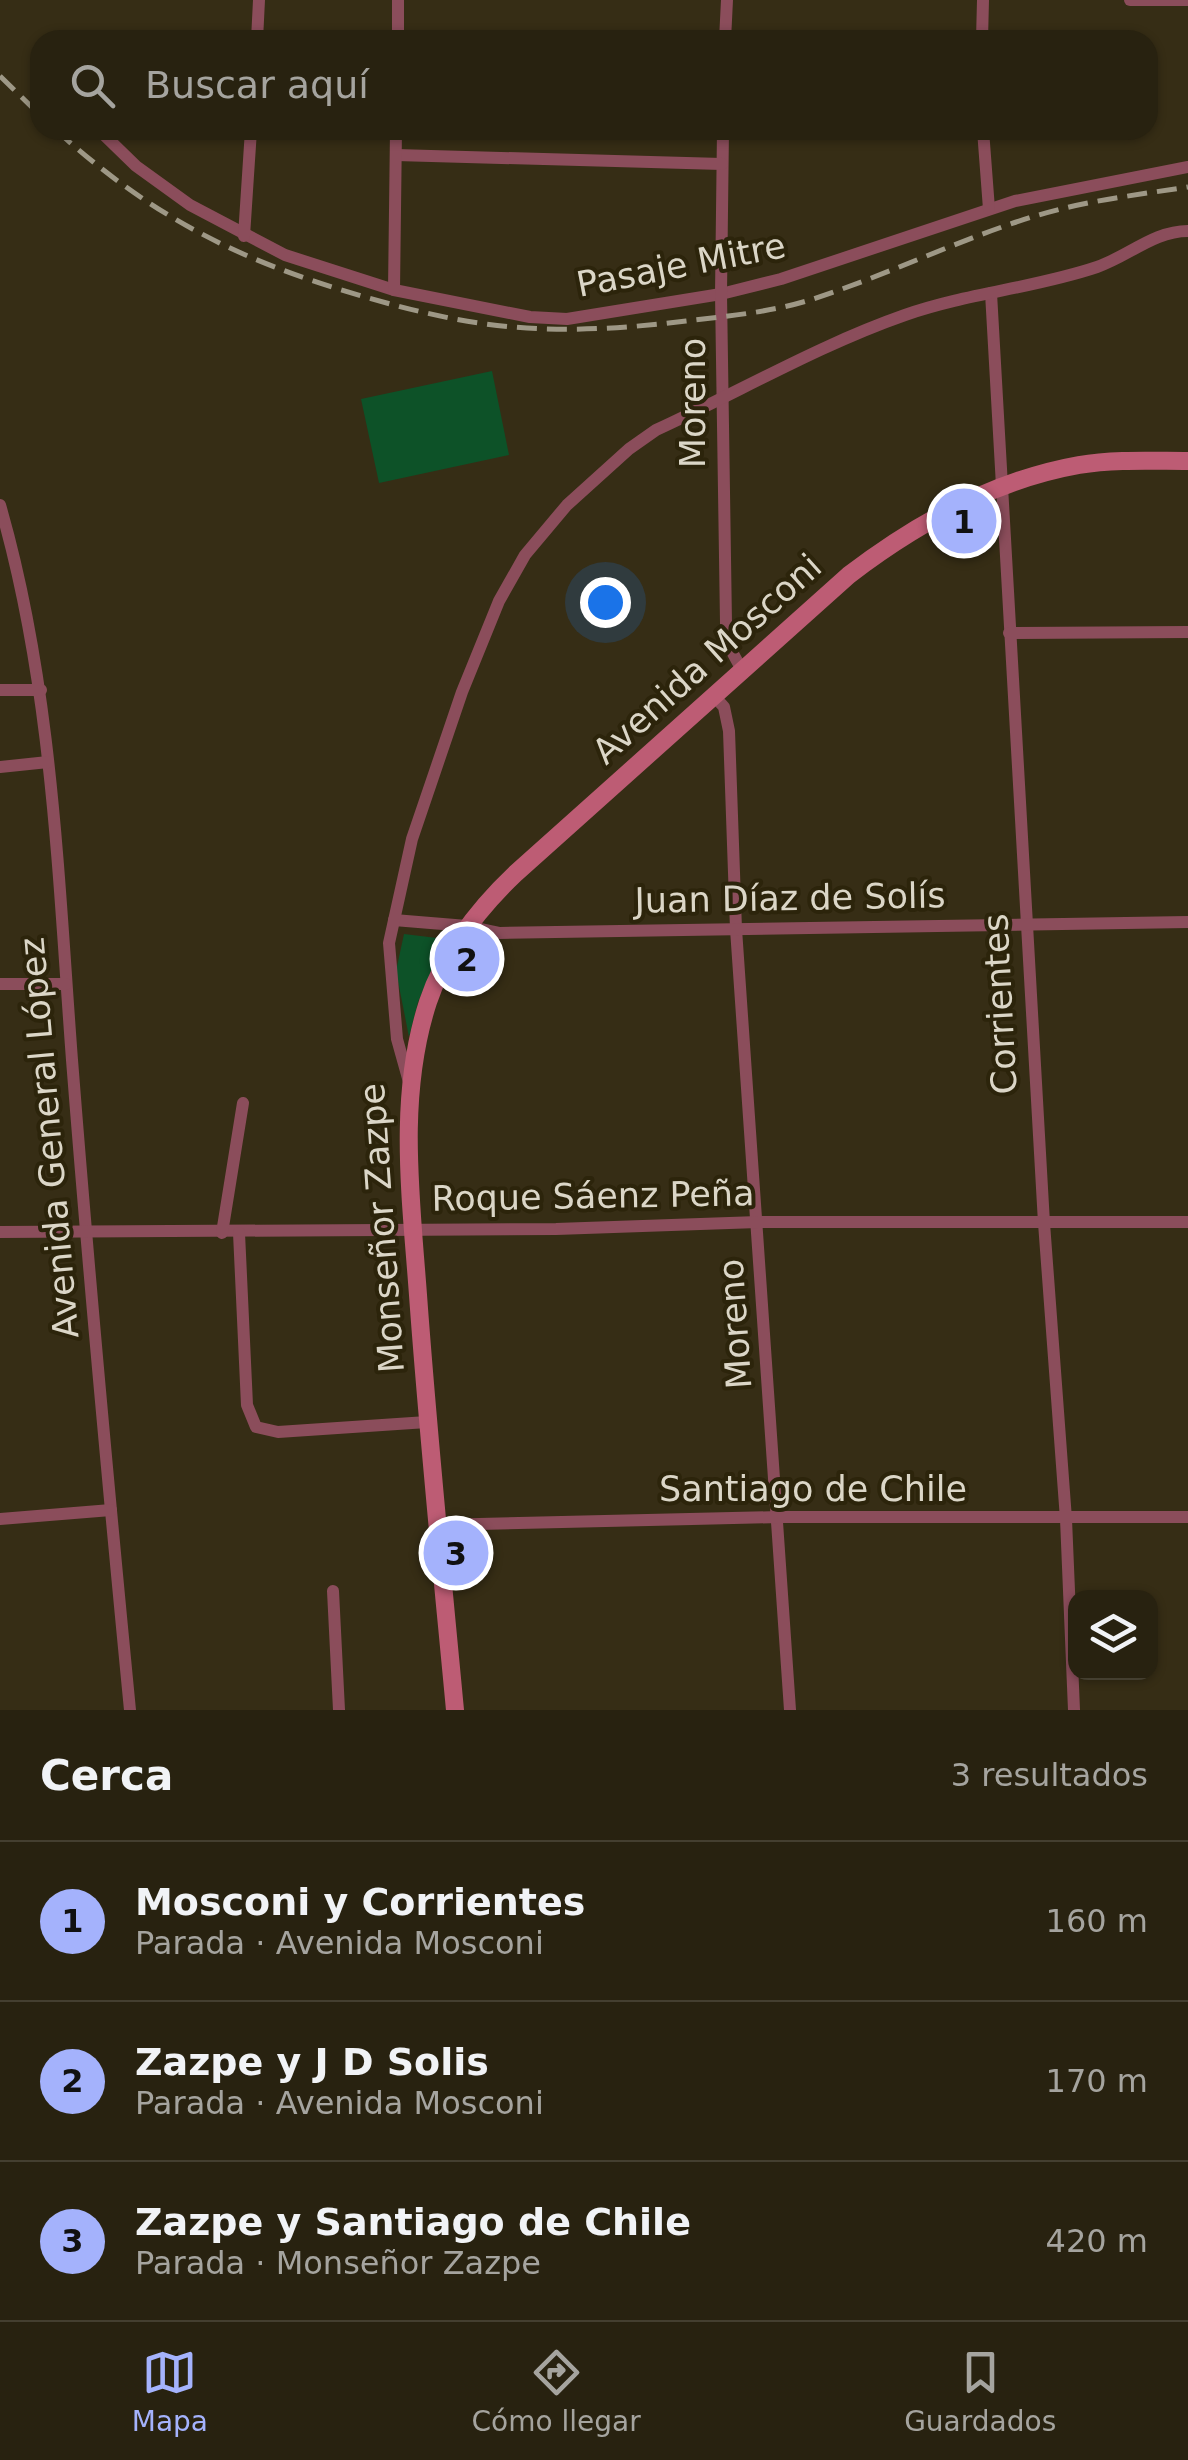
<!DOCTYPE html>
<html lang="es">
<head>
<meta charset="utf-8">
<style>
  :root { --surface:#282210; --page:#342f1e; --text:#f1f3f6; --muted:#a5a49f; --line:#443f30; --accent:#a4b2fc }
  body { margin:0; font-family:"DejaVu Sans",sans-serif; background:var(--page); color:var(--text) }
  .controls { position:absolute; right:30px; bottom:30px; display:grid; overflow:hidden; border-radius:20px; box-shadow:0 2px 8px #0004 }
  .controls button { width:90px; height:90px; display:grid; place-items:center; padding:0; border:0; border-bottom:2px solid var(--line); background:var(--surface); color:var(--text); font:50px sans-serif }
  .you { position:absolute; left:605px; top:602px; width:35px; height:35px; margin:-25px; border:8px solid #fff; border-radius:50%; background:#1a73e8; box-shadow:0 0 0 15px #1a73e833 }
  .badge { display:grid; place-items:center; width:65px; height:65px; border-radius:50%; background:var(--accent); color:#111; font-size:32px; font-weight:700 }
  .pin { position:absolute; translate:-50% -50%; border:5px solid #fff; box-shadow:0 2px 10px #0006 }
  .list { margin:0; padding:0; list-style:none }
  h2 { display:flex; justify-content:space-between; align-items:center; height:130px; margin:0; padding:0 40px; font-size:42px }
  h2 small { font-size:32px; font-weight:400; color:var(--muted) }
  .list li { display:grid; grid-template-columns:65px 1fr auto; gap:30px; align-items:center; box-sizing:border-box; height:160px; padding:0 40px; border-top:2px solid var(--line) }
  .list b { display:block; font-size:38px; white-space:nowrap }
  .list p { margin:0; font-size:32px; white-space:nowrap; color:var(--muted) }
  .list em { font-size:32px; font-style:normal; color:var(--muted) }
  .icon { flex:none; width:55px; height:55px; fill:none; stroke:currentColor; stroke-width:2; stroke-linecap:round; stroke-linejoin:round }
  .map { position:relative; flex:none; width:1188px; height:1710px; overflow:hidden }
  .search { position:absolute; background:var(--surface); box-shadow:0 2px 8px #0004; left:30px; right:30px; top:30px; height:110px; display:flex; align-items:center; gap:25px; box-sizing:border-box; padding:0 35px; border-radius:30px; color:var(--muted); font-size:38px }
  .sheet { height:610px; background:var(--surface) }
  nav { display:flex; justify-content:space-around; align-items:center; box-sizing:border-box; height:140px; border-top:2px solid var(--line); background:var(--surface); font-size:28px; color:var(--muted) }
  nav a { display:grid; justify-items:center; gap:5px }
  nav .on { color:var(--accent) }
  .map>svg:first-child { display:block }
  .green { fill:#0d5228 }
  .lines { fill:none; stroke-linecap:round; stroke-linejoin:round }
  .street { stroke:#8b4d5b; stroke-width:12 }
  .secondary { stroke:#bd5c74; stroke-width:18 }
  .rail { stroke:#9e9886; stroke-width:5; stroke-dasharray:20 10; stroke-linecap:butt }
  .labels { text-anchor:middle; stroke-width:8; stroke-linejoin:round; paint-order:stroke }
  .street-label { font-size:35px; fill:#dbd6c7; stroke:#2c240b }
</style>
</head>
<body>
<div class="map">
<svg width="1188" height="1710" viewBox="0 0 1188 1710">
  <rect width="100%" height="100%" fill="#362d15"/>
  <g class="green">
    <path d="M492 371 509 455 379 483 361 399Z"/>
    <path d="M404 934 445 939 418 1002 409 1037 396 971Z"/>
  </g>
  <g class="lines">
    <g class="street">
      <path d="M1130 0H1188"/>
      <path d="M257 40 259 0"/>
      <path d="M398 40V0"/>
      <path d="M725 40 727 0"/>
      <path d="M982 40 983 0"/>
      <path d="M99 130 136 166 190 205 285 255 394 290 530 317 567 319 721 294 781 279 1015 201 1188 167"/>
      <path d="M723 130 721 294 726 623 730 648 743 672"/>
      <path d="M983 130 989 209"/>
      <path d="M396 155 722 164"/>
      <path d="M244 236 251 130"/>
      <path d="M394 290 396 130"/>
      <path d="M991 293 1044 1223 1066 1519 1074 1710"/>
      <path d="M0 505C52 685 58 874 72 1060 89 1277 109 1494 130 1710"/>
      <path d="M1009 633 1188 632"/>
      <path d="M0 690H41"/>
      <path d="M715 697 724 707 729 731 736 929 790 1710"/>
      <path d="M0 767 48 762"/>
      <path d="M394 920 467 926 500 933 1188 922"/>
      <path d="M0 984H66"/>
      <path d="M409 1082 397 1039 389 943 412 839 462 692 499 601 525 555 567 505 629 449 656 430C739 392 819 345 905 315 968 293 1035 288 1097 267 1129 256 1154 231 1188 231"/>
      <path d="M0 1232 556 1229 758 1222H1188"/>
      <path d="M222 1233 243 1103"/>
      <path d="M239 1233 247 1405 256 1427 278 1432 427 1422"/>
      <path d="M0 1519 111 1510"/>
      <path d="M438 1525 779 1517H1188"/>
      <path d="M333 1591 339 1710"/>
    </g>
    <path class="secondary" d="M455 1710C442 1572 428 1434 418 1295 411 1198 397 1097 428 1002 445 951 478 909 516 873L849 575C917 523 994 480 1079 465 1115 459 1152 461 1188 461"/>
    <g class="rail">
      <path d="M0 76 40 115"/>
      <path d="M56 130C153 218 240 261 365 297 414 311 463 323 513 327 570 332 629 328 686 321 728 316 773 312 813 299 887 275 958 240 1032 217 1083 201 1136 195 1188 187"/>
    </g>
  </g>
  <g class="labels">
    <g class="street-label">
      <text transform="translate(681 265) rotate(-11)" y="12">Pasaje Mitre</text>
      <text transform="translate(693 403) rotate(-90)" y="12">Moreno</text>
      <text transform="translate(707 659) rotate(-42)" y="12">Avenida Mosconi</text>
      <text transform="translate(790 898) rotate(-1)" y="12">Juan Díaz de Solís</text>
      <text transform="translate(1000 1004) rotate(-93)" y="12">Corrientes</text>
      <text transform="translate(49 1138) rotate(-95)" y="12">Avenida General López</text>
      <text transform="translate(593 1196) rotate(-1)" y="12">Roque Sáenz Peña</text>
      <text transform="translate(382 1228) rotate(-94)" y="12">Monseñor Zazpe</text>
      <text transform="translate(735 1324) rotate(-94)" y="12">Moreno</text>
      <text x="813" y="1501">Santiago de Chile</text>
    </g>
  </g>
</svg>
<div class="controls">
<button><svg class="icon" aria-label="layers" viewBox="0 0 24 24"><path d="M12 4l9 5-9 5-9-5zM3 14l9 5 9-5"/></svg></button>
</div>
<div class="you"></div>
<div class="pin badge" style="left:964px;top:521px">1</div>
<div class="pin badge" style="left:467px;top:959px">2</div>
<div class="pin badge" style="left:456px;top:1553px">3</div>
<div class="search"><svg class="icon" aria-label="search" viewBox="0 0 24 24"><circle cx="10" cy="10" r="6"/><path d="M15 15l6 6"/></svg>Buscar aquí</div>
</div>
<section class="sheet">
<h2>Cerca<small>3 resultados</small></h2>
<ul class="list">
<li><span class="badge">1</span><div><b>Mosconi y Corrientes</b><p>Parada · Avenida Mosconi</p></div><em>160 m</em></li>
<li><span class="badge">2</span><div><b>Zazpe y J D Solis</b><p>Parada · Avenida Mosconi</p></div><em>170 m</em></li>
<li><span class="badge">3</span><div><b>Zazpe y Santiago de Chile</b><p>Parada · Monseñor Zazpe</p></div><em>420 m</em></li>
</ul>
</section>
<nav>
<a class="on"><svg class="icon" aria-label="map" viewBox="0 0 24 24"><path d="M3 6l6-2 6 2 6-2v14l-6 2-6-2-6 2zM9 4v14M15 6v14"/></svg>Mapa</a>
<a><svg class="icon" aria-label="directions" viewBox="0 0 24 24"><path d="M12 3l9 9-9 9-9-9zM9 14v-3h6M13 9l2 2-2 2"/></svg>Cómo llegar</a>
<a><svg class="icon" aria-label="saved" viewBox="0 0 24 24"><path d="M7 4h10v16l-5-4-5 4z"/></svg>Guardados</a>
</nav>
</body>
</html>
